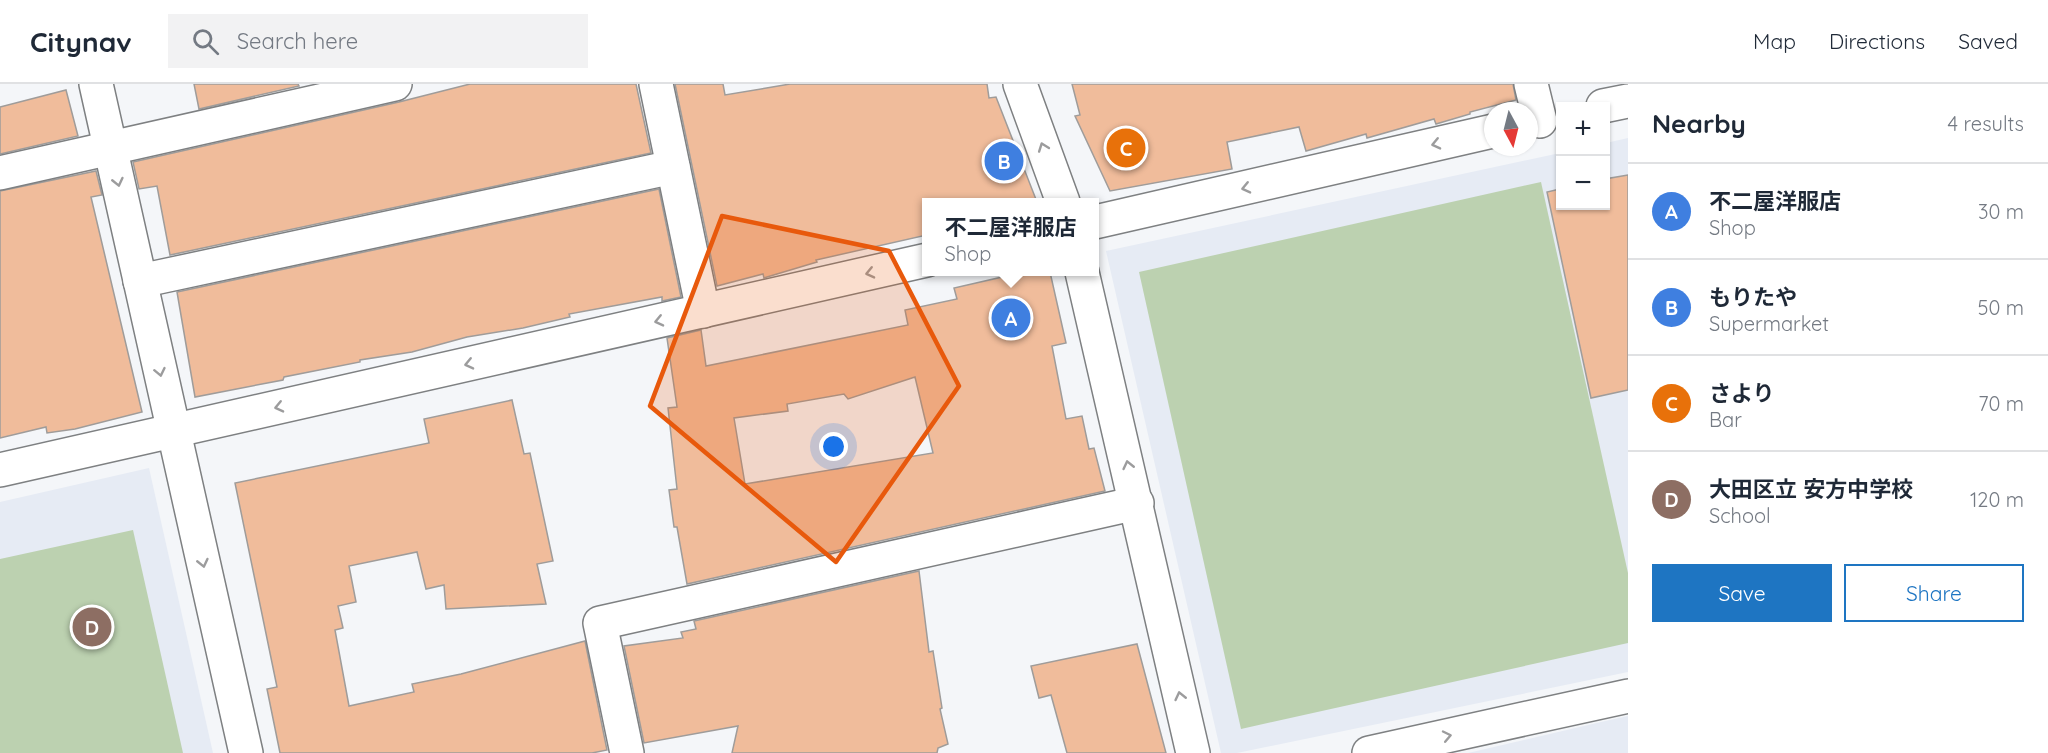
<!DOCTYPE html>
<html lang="en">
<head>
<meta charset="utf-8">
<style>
  :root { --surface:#fff; --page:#f2f2f3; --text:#1f2937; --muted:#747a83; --line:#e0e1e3; --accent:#1e75c2 }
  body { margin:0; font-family:Quicksand,"Noto Sans JP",sans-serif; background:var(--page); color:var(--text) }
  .controls { position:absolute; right:18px; top:18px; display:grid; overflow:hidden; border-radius:0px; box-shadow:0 2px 4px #0004 }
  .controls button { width:54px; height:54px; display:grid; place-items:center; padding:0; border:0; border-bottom:2px solid var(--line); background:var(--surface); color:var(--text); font:30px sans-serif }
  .compass { position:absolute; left:1484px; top:18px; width:54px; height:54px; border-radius:50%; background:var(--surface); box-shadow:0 2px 4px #0004; rotate:173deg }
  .you { position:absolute; left:834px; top:363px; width:21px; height:21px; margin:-15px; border:4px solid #fff; border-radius:50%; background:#1a73e8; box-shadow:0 0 0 9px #1a73e833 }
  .badge { display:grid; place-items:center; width:39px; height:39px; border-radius:50%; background:var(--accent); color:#fff; font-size:20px; font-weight:700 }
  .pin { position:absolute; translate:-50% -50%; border:3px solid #fff; box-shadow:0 2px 6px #0006 }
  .popup { position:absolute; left:922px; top:114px; width:177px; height:78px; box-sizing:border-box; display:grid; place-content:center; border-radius:0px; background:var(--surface); filter:drop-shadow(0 2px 4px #0005); font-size:20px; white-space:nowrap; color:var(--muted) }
  .popup b { font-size:22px; color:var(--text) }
  .popup::after { content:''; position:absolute; left:50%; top:100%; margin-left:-12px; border:12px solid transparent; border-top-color:var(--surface) }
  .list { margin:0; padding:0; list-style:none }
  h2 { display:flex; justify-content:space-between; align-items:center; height:78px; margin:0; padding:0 24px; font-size:26px }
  h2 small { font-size:20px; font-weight:400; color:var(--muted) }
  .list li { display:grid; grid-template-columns:39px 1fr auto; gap:18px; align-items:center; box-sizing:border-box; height:96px; padding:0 24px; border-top:2px solid var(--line) }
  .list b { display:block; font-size:22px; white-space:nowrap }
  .list p { margin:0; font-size:20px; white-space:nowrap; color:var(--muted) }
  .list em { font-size:20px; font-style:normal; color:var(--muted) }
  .actions { display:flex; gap:12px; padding:18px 24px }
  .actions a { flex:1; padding:14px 0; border:2px solid var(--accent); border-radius:0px; text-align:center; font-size:21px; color:var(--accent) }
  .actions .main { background:var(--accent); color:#fff }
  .icon { flex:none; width:33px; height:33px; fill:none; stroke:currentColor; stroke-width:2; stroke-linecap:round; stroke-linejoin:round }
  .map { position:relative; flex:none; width:1628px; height:669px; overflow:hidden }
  header { display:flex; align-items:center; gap:36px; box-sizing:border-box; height:84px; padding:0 30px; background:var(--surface); border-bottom:2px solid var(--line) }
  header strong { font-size:28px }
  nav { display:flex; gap:33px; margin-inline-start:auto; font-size:21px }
  .search { width:420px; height:54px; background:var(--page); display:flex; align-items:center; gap:15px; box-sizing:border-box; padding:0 21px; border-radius:0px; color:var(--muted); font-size:22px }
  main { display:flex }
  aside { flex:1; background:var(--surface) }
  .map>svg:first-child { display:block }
  .built { fill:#e6ebf4 }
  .green { fill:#bcd1b0 }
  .building { fill:#f0bc9b; stroke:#9f9c9a; stroke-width:1.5; fill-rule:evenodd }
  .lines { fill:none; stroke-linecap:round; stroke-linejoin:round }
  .minor-casing { stroke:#7e8082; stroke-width:36 }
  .minor { stroke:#fff; stroke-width:33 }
  .oneway { stroke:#9c9c9d }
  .marked { fill:#e8590c; fill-opacity:0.2; stroke:#e8590c; stroke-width:4.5; stroke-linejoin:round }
</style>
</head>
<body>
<header>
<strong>Citynav</strong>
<div class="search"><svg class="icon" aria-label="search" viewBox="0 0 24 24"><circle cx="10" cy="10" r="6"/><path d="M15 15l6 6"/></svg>Search here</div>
<nav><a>Map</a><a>Directions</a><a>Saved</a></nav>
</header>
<main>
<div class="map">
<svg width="1628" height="669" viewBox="0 0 1628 669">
  <rect width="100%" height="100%" fill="#f4f6f9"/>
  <g class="built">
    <path d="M1628 54V588L1237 669H1221L1106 167 1560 69V122H1606V59Z"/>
    <path d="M149 384 213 669H0V418Z"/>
    <path d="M1628 632V669H1468L1601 638Z"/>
  </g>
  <g class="green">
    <path d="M1541 98 1628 489V559L1241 645 1139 188Z"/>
    <path d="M133 446 183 669H0V475Z"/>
  </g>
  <g class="building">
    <path d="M194 0H298L299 2 199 25Z"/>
    <path d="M470 0H636L651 69 170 171 157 102 139 105 133 78 399 18Z"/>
    <path d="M675 0H723L725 11 790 0H987L989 14 996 13 1037 118H927V151L816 176 817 178 767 193 764 194 763 190 717 202Z"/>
    <path d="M1072 0H1513L1516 16 1470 28V30L1436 40 1434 35 1367 54 1366 50 1306 67 1299 43 1227 58 1232 85 1110 107 1075 32 1080 31Z"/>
    <path d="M66 6 78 52 0 70V23Z"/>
    <path d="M96 87 102 111 91 113 142 328 75 345 47 349 46 343 0 354V107Z"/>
    <path d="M1628 91V306L1591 314 1547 108 1560 105V122H1605V95Z"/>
    <path d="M659 105 681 213 662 217V213L569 230 570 233 523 244 467 253 412 268 360 276V278L284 293 283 296 195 313 177 208Z"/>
    <path d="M1024 188H1050L1066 259 1052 262 1066 335 1082 332 1089 365 1094 364 1105 407 687 500 677 443H674L669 406 677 405 668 324 677 323 667 254 701 246 706 282 908 241 905 226 957 215 954 204ZM915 293 933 369 745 400 734 334 788 327 787 320 844 310 848 315Z"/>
    <path d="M512 316 524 370 530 369 553 477 537 480 546 520 446 525 444 501 426 505 417 468 349 482 356 518 338 522 343 544 335 546 349 622 414 608 412 600 461 590 585 557 607 666 592 669H280L267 605 277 603 235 399 429 359 424 335Z"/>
    <path d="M919 487 929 568 933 567 942 624 940 625 948 660 938 664 937 669H732L738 642 644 659 624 562 683 554 681 548 696 545 694 537Z"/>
    <path d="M1137 560 1166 669H1067L1051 611 1039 614 1031 582Z"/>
  </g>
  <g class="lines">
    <g class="minor-casing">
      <g id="minor">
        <path d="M96 0 246 669"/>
        <path d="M656 0 703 227"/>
        <path d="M1020 0 1063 118"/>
        <path d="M1531 0 1540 37"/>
        <path d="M1603 22 1628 17"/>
        <path d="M0 89 395 0"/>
        <path d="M1095 138 1493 47"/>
        <path d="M1082 188 1193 669"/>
        <path d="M140 197 673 83"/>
        <path d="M0 386 927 176"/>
        <path d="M627 669 600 539 1137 419"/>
        <path d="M1369 669 1628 612"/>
      </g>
    </g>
    <use href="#minor" class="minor"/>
  </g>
  <defs><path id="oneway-chevron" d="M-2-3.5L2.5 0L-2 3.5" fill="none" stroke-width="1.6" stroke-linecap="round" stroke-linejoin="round" transform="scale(1.5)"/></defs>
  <g class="oneway">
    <use href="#oneway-chevron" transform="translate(1436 60) rotate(167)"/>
    <use href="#oneway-chevron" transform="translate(1043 63) rotate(-110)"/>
    <use href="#oneway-chevron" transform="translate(118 98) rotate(77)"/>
    <use href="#oneway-chevron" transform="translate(1246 104) rotate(167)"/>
    <use href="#oneway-chevron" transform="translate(870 189) rotate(167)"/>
    <use href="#oneway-chevron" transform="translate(659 237) rotate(167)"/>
    <use href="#oneway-chevron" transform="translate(469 280) rotate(167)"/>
    <use href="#oneway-chevron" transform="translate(160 288) rotate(78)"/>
    <use href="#oneway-chevron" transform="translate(279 323) rotate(167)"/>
    <use href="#oneway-chevron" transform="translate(1128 381) rotate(-103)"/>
    <use href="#oneway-chevron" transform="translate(203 479) rotate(77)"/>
    <use href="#oneway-chevron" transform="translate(1180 612) rotate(-103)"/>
    <use href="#oneway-chevron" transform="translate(1447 652) rotate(-12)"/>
  </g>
  <path class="marked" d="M722 132 889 167 959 302 836 478 650 322Z"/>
</svg>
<div class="controls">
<button>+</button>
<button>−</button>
</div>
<svg class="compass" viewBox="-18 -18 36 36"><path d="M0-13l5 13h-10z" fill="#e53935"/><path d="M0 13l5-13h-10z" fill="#747a83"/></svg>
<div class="you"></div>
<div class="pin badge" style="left:1011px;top:234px;background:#3f7fe0">A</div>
<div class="popup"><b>不二屋洋服店</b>Shop</div>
<div class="pin badge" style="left:1004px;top:77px;background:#3f7fe0">B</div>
<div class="pin badge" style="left:1126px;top:64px;background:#e8710a">C</div>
<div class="pin badge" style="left:92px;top:543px;background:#8d6e63">D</div>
</div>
<aside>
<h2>Nearby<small>4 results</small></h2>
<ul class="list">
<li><span class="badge" style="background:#3f7fe0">A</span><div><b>不二屋洋服店</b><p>Shop</p></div><em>30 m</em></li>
<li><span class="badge" style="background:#3f7fe0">B</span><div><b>もりたや</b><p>Supermarket</p></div><em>50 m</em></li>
<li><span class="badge" style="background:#e8710a">C</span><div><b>さより</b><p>Bar</p></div><em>70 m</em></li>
<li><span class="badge" style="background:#8d6e63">D</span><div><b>大田区立 安方中学校</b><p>School</p></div><em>120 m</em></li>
</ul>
<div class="actions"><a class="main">Save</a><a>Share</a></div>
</aside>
</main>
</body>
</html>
